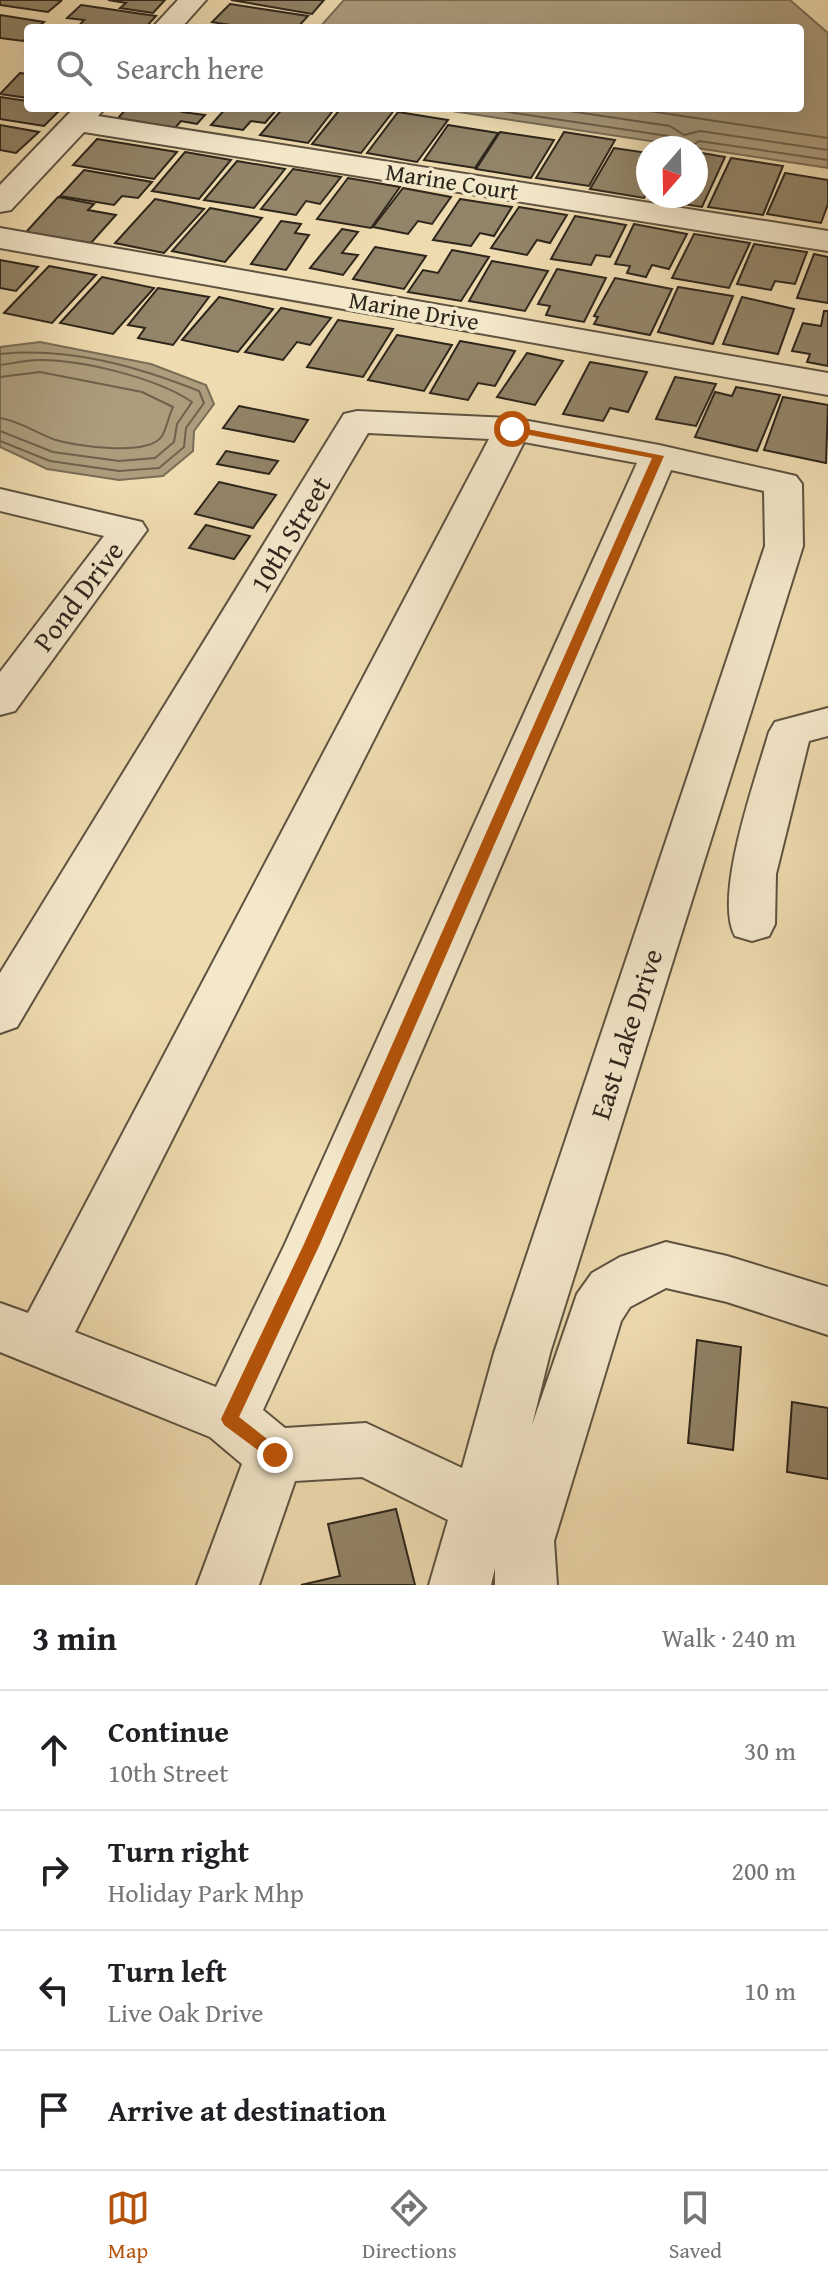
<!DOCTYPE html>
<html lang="en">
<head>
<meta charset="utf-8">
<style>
  :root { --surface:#fff; --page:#f2f2f2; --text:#202124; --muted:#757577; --line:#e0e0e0; --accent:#b45309 }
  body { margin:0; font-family:"Gentium Book Plus",serif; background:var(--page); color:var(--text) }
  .compass { position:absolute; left:636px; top:136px; width:72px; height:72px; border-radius:50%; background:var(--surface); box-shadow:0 8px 32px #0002; rotate:200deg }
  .stop { position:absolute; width:24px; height:24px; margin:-18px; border:6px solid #b45309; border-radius:50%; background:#fff }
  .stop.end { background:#b45309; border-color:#fff; box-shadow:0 2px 8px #0008 }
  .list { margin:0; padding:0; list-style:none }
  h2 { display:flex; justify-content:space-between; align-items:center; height:104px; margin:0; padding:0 32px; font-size:34px }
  h2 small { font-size:26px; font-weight:400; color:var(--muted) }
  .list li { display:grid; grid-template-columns:52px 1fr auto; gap:24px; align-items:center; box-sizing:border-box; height:120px; padding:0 32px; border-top:2px solid var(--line) }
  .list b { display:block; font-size:30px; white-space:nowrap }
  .list p { margin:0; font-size:26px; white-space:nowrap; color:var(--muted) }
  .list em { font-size:26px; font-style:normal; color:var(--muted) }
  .icon { flex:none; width:44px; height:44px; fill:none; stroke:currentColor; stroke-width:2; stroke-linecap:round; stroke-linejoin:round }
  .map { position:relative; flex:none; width:828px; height:1585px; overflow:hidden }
  .search { position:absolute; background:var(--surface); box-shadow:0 8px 32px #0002; left:24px; right:24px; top:24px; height:88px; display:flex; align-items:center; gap:20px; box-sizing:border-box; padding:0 28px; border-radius:8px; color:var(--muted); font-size:30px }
  .sheet { height:584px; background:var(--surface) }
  nav { display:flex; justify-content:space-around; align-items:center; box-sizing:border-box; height:112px; border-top:2px solid var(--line); background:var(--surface); font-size:22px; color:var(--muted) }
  nav a { display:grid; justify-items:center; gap:4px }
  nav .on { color:var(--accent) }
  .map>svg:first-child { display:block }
  .water { fill:#ad9d7d; stroke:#7a6d56; stroke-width:2 }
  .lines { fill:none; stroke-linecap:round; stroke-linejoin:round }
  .shore { stroke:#6e624c; stroke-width:2 }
  .building { fill:#928468; stroke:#2e261c; stroke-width:2 }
  .minor-casing { stroke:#5e5341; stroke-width:4 }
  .minor { fill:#f4e8cb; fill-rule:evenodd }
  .route { fill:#b45309 }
  .labels { text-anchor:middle; stroke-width:7; stroke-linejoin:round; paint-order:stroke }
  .far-street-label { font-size:24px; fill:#2e261c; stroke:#f4e8cb }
  .street-label { font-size:28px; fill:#2e261c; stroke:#f4e8cb }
</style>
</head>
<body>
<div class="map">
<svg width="828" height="1585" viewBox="0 0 828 1585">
  <rect width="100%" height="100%" fill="#eedbaf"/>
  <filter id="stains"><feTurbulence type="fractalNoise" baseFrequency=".0025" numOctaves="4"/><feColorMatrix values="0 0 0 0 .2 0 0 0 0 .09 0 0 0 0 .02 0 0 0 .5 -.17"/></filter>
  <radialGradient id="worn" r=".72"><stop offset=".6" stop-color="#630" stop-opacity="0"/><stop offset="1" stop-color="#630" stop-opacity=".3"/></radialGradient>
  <g class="water">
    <path d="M344 0H790L828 33V168L432 108H800V28H319Z"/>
    <path d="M40 342 151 364 206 385 214 404 194 431 193 451 163 476 119 480 47 469 0 447V347Z"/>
  </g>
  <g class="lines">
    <g class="shore">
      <path d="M482 108 668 136 675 141 676 148"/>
      <path d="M549 108 670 126 684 135 700 131 828 150"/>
      <path d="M629 108 828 138"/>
      <path d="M688 148 699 141 828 160"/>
      <path d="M0 354C69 347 136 366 199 391L204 403 186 428 184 447 159 468 119 471 50 461 0 441"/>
      <path d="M0 365C12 364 25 360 37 360 80 359 157 378 192 402L177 424 174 442 155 458 119 461 53 452 0 431"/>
      <path d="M0 377 40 372 142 392 173 407C169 415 166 430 162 436 149 457 73 446 53 439 35 432 19 421 0 418"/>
    </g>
  </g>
  <g class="building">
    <path d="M0 0H57L61 1 48 12 0 5Z"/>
    <path d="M108 0H165L153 13 120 8 126 3Z"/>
    <path d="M231 0H324L312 14Z"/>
    <path d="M230 4 308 16 297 28H248L212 22Z"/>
    <path d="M81 5 156 16 145 28H87L78 27 84 20 67 18Z"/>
    <path d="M0 15 44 22 37 28H28V37L23 41 0 38Z"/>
    <path d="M20 73 28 74V98L0 94Z"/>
    <path d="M0 97 28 101V108H62L44 126 0 119Z"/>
    <path d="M127 108H185L182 112 205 115 197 124 181 121 175 128 118 118Z"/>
    <path d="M226 108H278L265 123 251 121 243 130 211 125Z"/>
    <path d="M283 108H335L308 143 260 135Z"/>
    <path d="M341 108H389L395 109 361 153 312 144Z"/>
    <path d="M398 112 448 120 417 162 367 153Z"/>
    <path d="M0 125 39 132 16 153 0 150Z"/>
    <path d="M448 125 498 133 475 168 424 160Z"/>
    <path d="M500 132 554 140 531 178 476 169Z"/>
    <path d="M564 132 615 140 589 186 536 178Z"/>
    <path d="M97 139 177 152 154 179 73 165Z"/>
    <path d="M614 148 648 153V190L644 198 590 189Z"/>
    <path d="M185 152 231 160 199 199 152 191Z"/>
    <path d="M696 152 725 157 702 207 650 199 651 196H696Z"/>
    <path d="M731 158 783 166 763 215 708 207Z"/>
    <path d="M237 161 285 169 254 208 204 200Z"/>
    <path d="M293 169 341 177 320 204 306 201 296 215 261 209Z"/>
    <path d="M84 170 152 182 138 198 122 196 114 205 60 196Z"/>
    <path d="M785 173 828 180V204L821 223 767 214Z"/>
    <path d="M348 178 400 187 371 228 317 219Z"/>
    <path d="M403 188 451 197 432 224 418 221 408 234 373 227Z"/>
    <path d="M58 197 94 204 88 210 116 215 91 243 26 232Z"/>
    <path d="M155 199 204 209 164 253 115 243Z"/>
    <path d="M460 199 512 207 494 236 480 233 471 246 433 240Z"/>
    <path d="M519 207 567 215 550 243 537 240 527 255 491 248Z"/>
    <path d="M210 208 262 218 225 262 172 251Z"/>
    <path d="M575 216 626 225 610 257 596 255 591 265 551 259Z"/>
    <path d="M281 221 301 224 295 233 309 235 286 270 251 264Z"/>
    <path d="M634 224 687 234 669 269 652 265 646 277 627 273 630 266 615 264Z"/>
    <path d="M342 229 358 232 342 253 358 255 343 275 310 268Z"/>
    <path d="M694 234 750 243 729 288 672 278Z"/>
    <path d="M754 244 807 252 795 284 775 281 771 290 737 284Z"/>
    <path d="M375 247 426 256 404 289 353 279Z"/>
    <path d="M452 250 489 257 461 301 408 292 423 270 438 273Z"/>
    <path d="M814 254 828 257V303L797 298Z"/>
    <path d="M0 260 38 267 16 291 0 288Z"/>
    <path d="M492 261 548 271 525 311 469 301Z"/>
    <path d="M49 266 96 275 52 323 4 313Z"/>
    <path d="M557 269 606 278 584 322 546 315 550 306 538 304Z"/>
    <path d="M102 277 154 288 113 334 60 323Z"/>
    <path d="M615 278 672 289 650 335 594 324 598 317 594 316Z"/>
    <path d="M678 287 733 296 713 344 658 332Z"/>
    <path d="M158 288 209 297 173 345 138 338 145 328 128 325Z"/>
    <path d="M219 297 273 309 238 352 182 340Z"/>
    <path d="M742 297 794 309 778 354 723 344Z"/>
    <path d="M281 308 331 318 310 345 297 342 283 360 245 352Z"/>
    <path d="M824 311H828V366L807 362 810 354 792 351 803 323 821 326Z"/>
    <path d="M338 320 393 329 363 377 307 367Z"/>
    <path d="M397 335 452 345 424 391 368 380Z"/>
    <path d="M460 341 515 351 495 386 478 383 468 400 430 393Z"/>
    <path d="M527 353 563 361 535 405 497 397Z"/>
    <path d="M590 362 647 372 628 412 610 408 603 421 563 414Z"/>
    <path d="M675 377 716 384 696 426 656 419Z"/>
    <path d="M736 387 780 395 757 451 695 437 715 392 732 396Z"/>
    <path d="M783 397 828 405 826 463 764 450Z"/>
    <path d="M239 406 308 420 294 442 223 428Z"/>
    <path d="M226 451 278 461 269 474 217 464Z"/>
    <path d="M219 482 276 495 253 528 195 514Z"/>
    <path d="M206 525 250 536 234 559 189 548Z"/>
    <path d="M697 1340 741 1347 733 1450 688 1443Z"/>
    <path d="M792 1402 828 1408V1479L787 1472Z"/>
    <path d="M396 1509 415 1585H301L340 1576 328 1524Z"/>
  </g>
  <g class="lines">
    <g class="minor-casing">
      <g id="minor">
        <path d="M178 0H206L181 28H152Z"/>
        <path d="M74 108H105L98 116 828 231V251L84 132 11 210 0 212V185Z"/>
        <path d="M0 228 828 373V395L0 248Z"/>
        <path d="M357 411 512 418 659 445 783 473 796 476 802 484 803 546 550 1353 532 1425 577 1294 592 1273 620 1257 666 1242 727 1256 828 1287V1335L727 1302 666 1288 630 1307 621 1321 554 1541 557 1585H495V1568L491 1585H429L448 1520 362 1477 295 1481 259 1585H197L242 1464 210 1437 0 1352V1303L28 1313 489 439 368 433 17 1027 0 1033V973L339 422 344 414ZM524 442 637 463 285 1244 216 1387 75 1332ZM671 470 764 491 765 546 494 1353 462 1468 366 1423 285 1428 263 1410 339 1244Z"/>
        <path d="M0 489 142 522 147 530 15 711 0 715V672L104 536 0 511Z"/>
        <path d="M828 708V736L809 741 776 874 775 924 769 936 752 941 735 936C713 896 756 778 769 732L775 722Z"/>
      </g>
    </g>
    <use href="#minor" class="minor"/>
  </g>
  <path class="route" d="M512 426 664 456 320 1244 239 1417 281 1450 283 1455 281 1461 275 1463 224 1425 221 1419 304 1244 652 458 508 431V427Z"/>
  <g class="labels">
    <g class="far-street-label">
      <text transform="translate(452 182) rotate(9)" y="8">Marine Court</text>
      <text transform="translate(414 311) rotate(10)" y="8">Marine Drive</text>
    </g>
    <g class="street-label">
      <text transform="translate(290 534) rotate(-59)" y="10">10th Street</text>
      <text transform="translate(78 596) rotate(-53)" y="10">Pond Drive</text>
      <text transform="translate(626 1034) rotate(-72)" y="10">East Lake Drive</text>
    </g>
  </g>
  <rect width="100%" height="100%" filter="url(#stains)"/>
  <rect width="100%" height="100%" fill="url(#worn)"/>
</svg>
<svg class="compass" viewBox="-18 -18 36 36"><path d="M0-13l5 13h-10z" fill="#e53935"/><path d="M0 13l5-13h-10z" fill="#757577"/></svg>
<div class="stop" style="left:512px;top:429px"></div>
<div class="stop end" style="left:275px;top:1455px"></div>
<div class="search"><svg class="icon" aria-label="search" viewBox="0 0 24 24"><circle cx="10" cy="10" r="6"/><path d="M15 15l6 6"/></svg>Search here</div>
</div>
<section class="sheet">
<h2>3 min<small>Walk · 240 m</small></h2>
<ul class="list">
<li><svg class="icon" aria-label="ahead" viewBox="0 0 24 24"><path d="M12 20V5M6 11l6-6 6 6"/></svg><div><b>Continue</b><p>10th Street</p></div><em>30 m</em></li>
<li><svg class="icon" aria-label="right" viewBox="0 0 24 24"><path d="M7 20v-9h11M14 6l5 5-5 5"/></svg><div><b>Turn right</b><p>Holiday Park Mhp</p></div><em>200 m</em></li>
<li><svg class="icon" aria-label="left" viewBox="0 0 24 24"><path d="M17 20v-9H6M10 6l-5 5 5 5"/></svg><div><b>Turn left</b><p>Live Oak Drive</p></div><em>10 m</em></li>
<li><svg class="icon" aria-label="arrive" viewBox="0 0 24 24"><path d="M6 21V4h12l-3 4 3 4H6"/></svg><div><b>Arrive at destination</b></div></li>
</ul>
</section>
<nav>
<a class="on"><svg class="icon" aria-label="map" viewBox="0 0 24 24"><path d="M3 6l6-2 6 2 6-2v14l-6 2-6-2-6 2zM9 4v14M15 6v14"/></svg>Map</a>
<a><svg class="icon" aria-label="directions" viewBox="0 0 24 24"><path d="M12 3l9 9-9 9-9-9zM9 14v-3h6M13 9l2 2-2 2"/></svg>Directions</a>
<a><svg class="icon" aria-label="saved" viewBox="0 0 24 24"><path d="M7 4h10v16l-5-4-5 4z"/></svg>Saved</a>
</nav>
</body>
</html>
